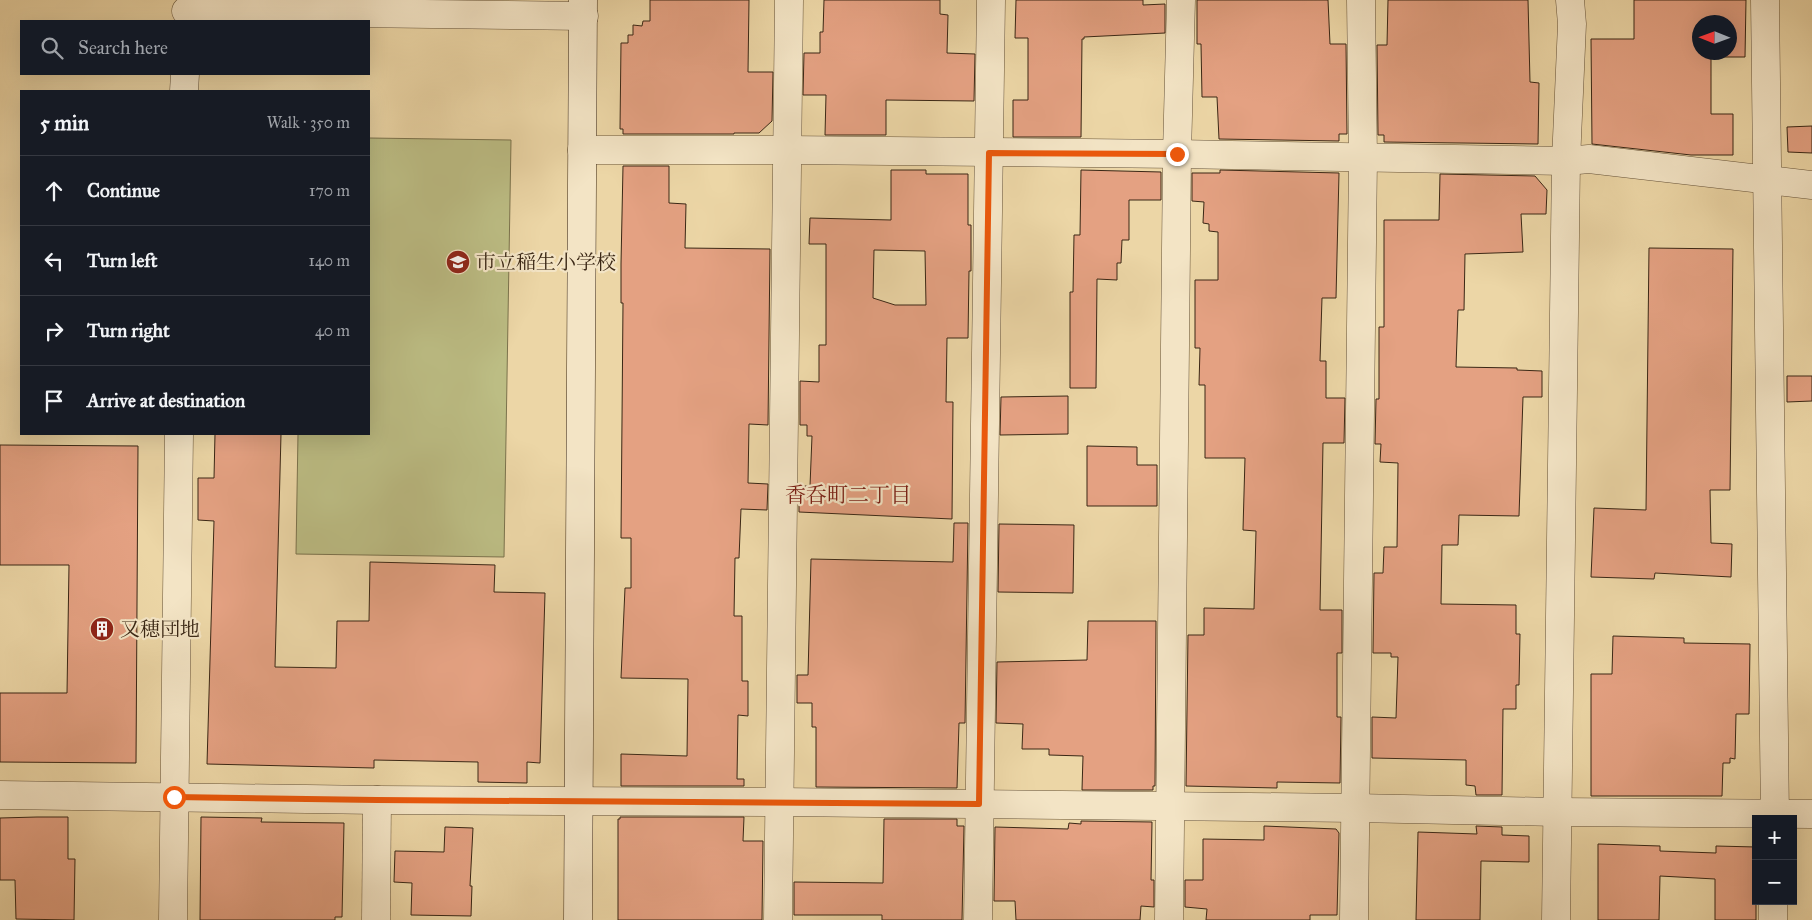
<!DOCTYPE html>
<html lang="en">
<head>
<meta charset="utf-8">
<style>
  :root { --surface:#171b24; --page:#20242c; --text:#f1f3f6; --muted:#9ea1a6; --line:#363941 }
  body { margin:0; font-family:"IM FELL Great Primer","Noto Serif JP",serif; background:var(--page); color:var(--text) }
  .controls { position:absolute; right:15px; bottom:15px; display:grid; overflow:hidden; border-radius:0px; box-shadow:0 5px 20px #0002 }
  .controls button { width:45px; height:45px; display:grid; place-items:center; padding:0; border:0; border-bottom:1px solid var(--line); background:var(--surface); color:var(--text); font:25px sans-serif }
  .compass { position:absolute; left:1692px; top:15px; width:45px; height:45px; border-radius:50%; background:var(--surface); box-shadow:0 5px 20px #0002; rotate:271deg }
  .stop { position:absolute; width:15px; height:15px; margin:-11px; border:4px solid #ea580c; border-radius:50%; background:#fff }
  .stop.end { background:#ea580c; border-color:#fff; box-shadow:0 1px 5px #0008 }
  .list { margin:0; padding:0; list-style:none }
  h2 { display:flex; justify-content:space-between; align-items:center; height:65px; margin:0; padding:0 20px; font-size:21px }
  h2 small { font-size:16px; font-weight:400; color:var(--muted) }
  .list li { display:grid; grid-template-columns:32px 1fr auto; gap:15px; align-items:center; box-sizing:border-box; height:70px; padding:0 20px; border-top:1px solid var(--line) }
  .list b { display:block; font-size:19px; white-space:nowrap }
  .list em { font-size:16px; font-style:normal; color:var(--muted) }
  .icon { flex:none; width:28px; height:28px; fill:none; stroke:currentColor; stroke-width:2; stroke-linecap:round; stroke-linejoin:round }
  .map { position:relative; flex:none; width:1812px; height:920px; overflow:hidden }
  .search { position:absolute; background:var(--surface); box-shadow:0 5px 20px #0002; left:20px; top:20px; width:350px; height:55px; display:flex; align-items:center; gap:12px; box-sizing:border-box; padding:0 18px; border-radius:0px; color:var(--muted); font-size:19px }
  .panel { position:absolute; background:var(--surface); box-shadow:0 5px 20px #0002; left:20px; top:90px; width:350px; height:345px; border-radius:0px }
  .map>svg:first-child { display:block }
  .green { fill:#bcbd84; stroke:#7b724c }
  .building { fill:#e4a182; stroke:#3a2715; fill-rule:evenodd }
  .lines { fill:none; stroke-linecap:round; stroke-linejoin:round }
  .street-casing { stroke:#665339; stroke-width:29 }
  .secondary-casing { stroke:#3a2715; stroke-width:29 }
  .street { stroke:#f3e4c5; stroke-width:28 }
  .secondary { stroke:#f3e4c5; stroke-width:28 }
  .route { stroke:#ea580c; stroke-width:6 }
  .labels { text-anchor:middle; stroke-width:4.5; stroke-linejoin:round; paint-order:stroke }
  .poi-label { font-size:20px; fill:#3a2715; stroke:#f3e4c5; text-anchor:start }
  .neighbourhood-label { font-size:21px; fill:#7a1f14; stroke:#f3e4c5 }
</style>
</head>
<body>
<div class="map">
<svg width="1812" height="920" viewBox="0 0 1812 920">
  <rect width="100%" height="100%" fill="#ecd6a6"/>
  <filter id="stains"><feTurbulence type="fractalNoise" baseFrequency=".004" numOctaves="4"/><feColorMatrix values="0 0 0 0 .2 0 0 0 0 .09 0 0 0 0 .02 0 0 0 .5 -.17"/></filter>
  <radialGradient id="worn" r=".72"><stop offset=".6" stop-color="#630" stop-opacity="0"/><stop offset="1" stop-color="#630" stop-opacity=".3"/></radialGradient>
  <path class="green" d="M369 138 511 140 504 557 296 554 298 434H369Z"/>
  <g class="building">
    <path d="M650 0H749L748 72H773L772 121 759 133H734V134H623V129H620L621 43H628V35H633V25L642 26 643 21H650Z"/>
    <path d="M824 0H940V14L948 15 947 53 975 54 974 101 886 100V135H825L826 95H803L804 53H820V32H823Z"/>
    <path d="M1016 0H1143V5L1165 4V33L1084 37V39H1082L1081 137H1013V100H1028V38H1015Z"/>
    <path d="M1197 0H1328L1330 44H1346L1347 134H1339V141L1219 139 1217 97H1202L1201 44H1197Z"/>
    <path d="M1388 0H1528L1530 82 1539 83 1538 144 1384 142V135H1378L1377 45H1387Z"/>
    <path d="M1634 0H1746L1745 57H1711V114H1733V155H1691L1592 144 1591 39H1634ZM1700 22H1730V52H1700Z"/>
    <path d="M1812 126V153L1788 152 1787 127Z"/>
    <path d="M623 166H669V203L686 204 685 248 770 249 768 425 749 424 748 483 768 484 767 510 741 509 739 558H735L734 616H742V681H748V716L738 715 737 779H744V786H621V754L687 756 688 679 621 678 625 588H631V538H621L623 303H621V264Z"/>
    <path d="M891 170H926V174H968V225H971V271H969L968 338H947L946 402H953L952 519 799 512V486H810L812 436H807V425H800V381L819 382V345H826V244H809L810 218 891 220ZM874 250 925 251 926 305H895L873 298Z"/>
    <path d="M1081 170 1161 172V200H1129V240H1122L1121 263H1117V280L1097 279 1096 388H1070V292H1073L1074 235H1080Z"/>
    <path d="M1220 170 1339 173 1336 298H1322L1320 361H1326V398H1345L1344 443H1323L1320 610H1342V653H1337V717H1341L1340 783 1277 782V788L1186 786 1188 635H1204V608L1254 609 1256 531 1243 530 1245 458H1205V385H1199L1200 348H1195V280H1218V232L1209 231V224L1203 223 1204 202 1192 201V173H1220Z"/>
    <path d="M1440 174 1535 176 1547 190 1546 214H1521L1523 252 1465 254 1464 310H1458L1456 367 1517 368V370L1542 371V397H1523L1519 516 1459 515 1458 545H1442L1441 604 1516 605V634H1520L1519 685H1516V709H1503L1502 795H1476L1475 786 1466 785V760L1372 758V717L1396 718 1398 657H1391V653H1373L1374 573H1383L1384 547H1397L1398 463 1380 462 1381 444H1375L1376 399H1379V327H1384V220H1439Z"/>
    <path d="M1649 248 1733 249 1730 490H1710L1711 543 1732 544 1731 577 1655 573 1654 579 1591 577 1594 508 1646 510Z"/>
    <path d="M1787 376H1812V401L1787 402Z"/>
    <path d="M1068 396V434L1000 435 1001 397Z"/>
    <path d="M215 434H281L275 667 336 668 337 621H369L370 562 495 565 494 592 545 593 540 763 527 762V783L478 782V762L374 760V768L207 764 214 521 198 520V478H214Z"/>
    <path d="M0 445 138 446 136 763 0 762V693H67L69 565H0Z"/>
    <path d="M1087 446 1137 447V465H1157V506H1087Z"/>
    <path d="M954 523H968L965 723H959L957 788 816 787V727H812V703H797V675H808L811 559 953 562Z"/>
    <path d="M999 524 1074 525 1073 593 998 592Z"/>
    <path d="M1088 621H1156L1155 786H1153V790H1082L1083 756 1049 755V749H1022L1023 724 996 723 997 662 1087 660Z"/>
    <path d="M1613 636 1684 638V643L1750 644 1749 714H1736L1735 759 1730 758V763H1723L1722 796H1591V674H1612Z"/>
    <path d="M37 817H68V859H75L74 920 16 919 15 880H0V818Z"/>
    <path d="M201 817 262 818 261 822 344 823 342 917H335V920H200Z"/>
    <path d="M620 817H744L743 841H763L762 920H618V819H620Z"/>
    <path d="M884 819H957V826H964L962 920H882V915H794V882L883 883Z"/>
    <path d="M1081 821 1152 822 1151 880H1154V907L1141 906 1140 920H1016L1015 901H994L995 827 1068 829 1069 823 1081 824Z"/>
    <path d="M1264 826 1336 829 1339 833 1337 915H1310V920H1206L1207 909 1185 907V880H1203V839L1264 840Z"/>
    <path d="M1476 826 1502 827V835L1529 836V862L1481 861 1480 920H1416L1418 832 1477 834Z"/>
    <path d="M445 827 473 828 470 886H472L471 916 411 915 412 883 394 882 395 851 444 852Z"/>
    <path d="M1598 844 1660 846V851L1716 853V846L1756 847V920H1715V879L1660 876 1659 920H1598Z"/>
  </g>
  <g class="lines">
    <g class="street-casing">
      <g id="street">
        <path d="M1765 0 1775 819"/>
        <path d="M186 11 584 16"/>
        <path d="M184 91 185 74"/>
        <path d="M582 150H787L1177 154 1566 161 1589 159 1812 185"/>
        <path d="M0 795 377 800 779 802 1355 808 1557 812 1812 814"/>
        <path d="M173 920 179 434"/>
        <path d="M376 920 377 800"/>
        <path d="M778 920 789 0"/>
        <path d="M978 920 991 0"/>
        <path d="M1169 920 1177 154 1181 0"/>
        <path d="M1354 920 1363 158 1361 0"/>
        <path d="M1556 920 1566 161 1572 24 1570 0"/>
        <path d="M1773 920V901"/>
      </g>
    </g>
    <g class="secondary-casing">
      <path id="secondary" d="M578 920 583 0"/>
    </g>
    <use href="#street" class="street"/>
    <use href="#secondary" class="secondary"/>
  </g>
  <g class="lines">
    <path class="route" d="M174 797 377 800 979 804 989 153 1177 154"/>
  </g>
  <defs>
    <g id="school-disc" transform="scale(1.25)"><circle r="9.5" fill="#8f2418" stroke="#f3e4c5"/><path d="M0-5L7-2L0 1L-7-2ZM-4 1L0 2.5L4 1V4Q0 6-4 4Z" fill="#fff"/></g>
    <g id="building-disc" transform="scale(1.25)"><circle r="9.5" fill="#8f2418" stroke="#f3e4c5"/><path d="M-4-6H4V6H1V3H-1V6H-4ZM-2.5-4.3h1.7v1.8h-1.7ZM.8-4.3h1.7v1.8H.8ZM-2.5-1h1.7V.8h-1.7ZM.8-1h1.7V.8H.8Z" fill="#fff"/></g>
  </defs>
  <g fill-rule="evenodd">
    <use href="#school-disc" x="458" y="262"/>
    <use href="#building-disc" x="102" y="629"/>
  </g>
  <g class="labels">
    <g class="poi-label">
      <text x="476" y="269">市立稲生小学校</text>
      <text x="120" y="636">又穂団地</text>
    </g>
    <g class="neighbourhood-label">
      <text x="848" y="502">香呑町二丁目</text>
    </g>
  </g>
  <rect width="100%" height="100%" filter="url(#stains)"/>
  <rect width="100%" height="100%" fill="url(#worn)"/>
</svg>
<div class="controls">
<button>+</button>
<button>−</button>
</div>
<svg class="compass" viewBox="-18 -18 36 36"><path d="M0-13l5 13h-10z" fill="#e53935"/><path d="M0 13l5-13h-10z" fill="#9ea1a6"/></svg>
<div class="stop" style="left:174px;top:797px"></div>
<div class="stop end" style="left:1177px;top:154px"></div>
<div class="search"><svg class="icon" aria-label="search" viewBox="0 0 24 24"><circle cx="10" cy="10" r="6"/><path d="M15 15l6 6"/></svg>Search here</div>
<section class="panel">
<h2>5 min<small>Walk · 350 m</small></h2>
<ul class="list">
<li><svg class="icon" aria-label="ahead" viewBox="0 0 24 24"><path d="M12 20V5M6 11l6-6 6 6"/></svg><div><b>Continue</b></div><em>170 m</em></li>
<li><svg class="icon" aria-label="left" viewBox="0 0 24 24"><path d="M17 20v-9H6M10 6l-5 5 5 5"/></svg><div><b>Turn left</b></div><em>140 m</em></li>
<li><svg class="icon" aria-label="right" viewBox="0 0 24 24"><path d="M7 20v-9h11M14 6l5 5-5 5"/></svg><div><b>Turn right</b></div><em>40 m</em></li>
<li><svg class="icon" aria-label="arrive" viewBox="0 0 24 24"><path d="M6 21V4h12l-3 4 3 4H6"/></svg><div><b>Arrive at destination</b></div></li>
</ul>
</section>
</div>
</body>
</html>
